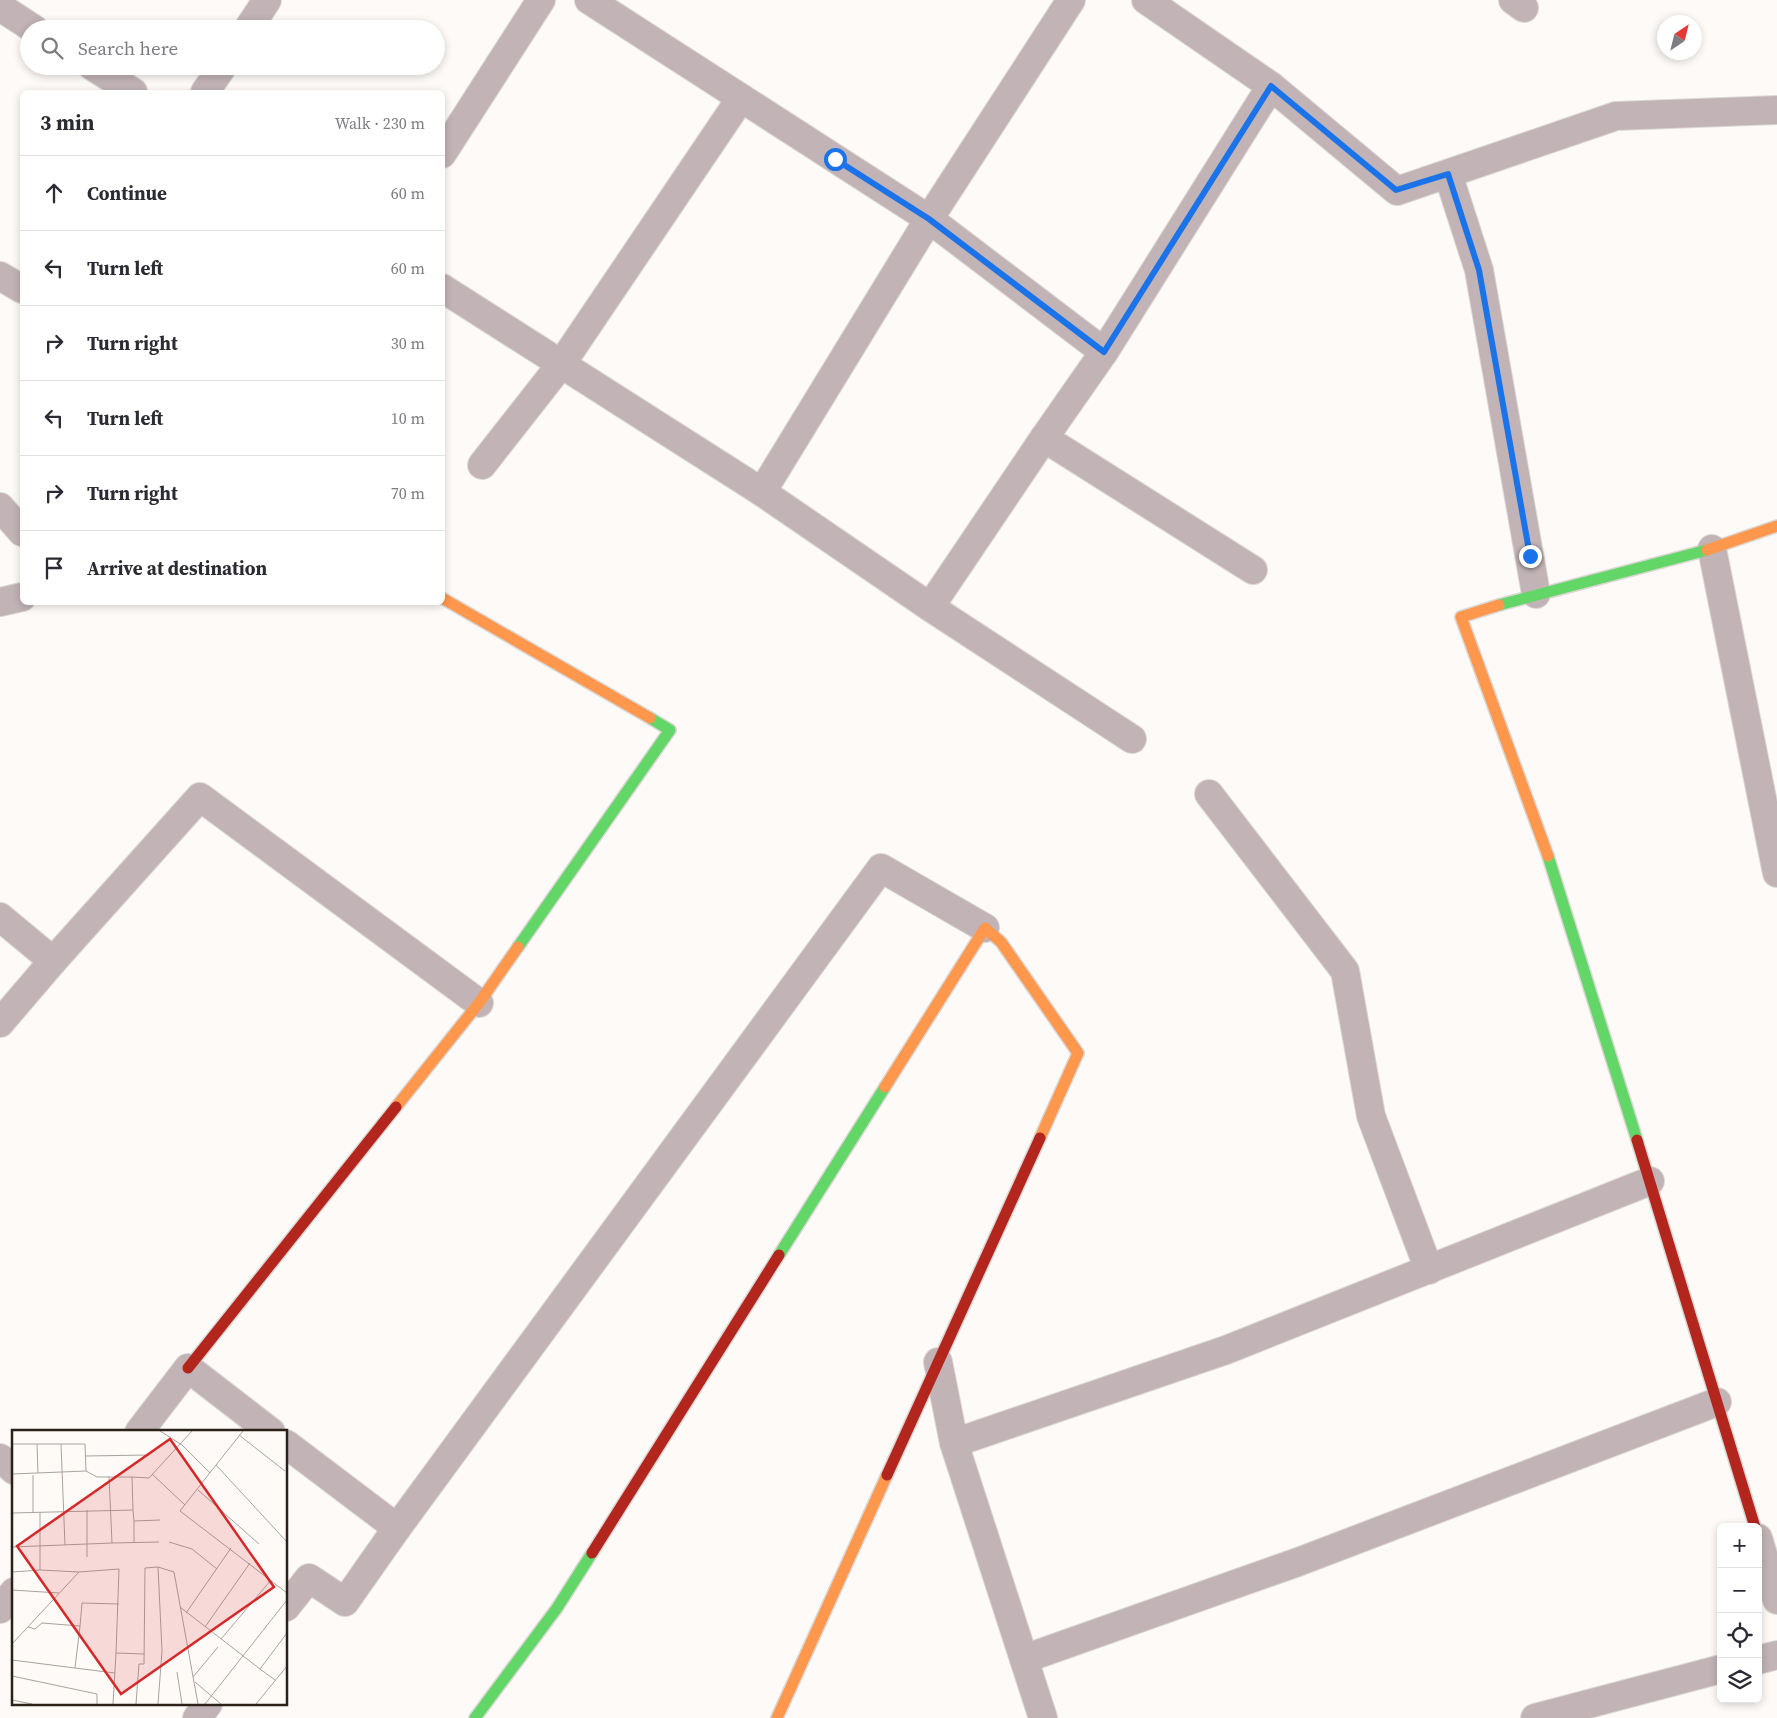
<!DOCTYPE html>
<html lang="en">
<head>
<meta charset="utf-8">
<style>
  :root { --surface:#fff; --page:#f2f2f3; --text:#2b2b33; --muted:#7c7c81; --line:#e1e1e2 }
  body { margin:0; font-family:"Source Serif 4",serif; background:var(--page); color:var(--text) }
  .controls { position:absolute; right:15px; bottom:15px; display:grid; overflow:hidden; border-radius:8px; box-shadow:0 2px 8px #0003 }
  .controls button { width:45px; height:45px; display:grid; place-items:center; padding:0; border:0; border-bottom:1px solid var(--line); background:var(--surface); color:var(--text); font:25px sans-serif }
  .compass { position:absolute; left:1657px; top:15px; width:45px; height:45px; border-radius:50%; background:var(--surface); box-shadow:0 2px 8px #0003; rotate:35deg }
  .stop { position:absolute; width:15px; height:15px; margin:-11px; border:4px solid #1a73e8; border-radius:50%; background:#fff }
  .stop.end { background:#1a73e8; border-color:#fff; box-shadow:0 1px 5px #0008 }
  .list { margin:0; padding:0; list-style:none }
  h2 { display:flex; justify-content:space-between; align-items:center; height:65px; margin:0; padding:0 20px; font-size:21px }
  h2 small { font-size:16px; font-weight:400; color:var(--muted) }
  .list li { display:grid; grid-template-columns:32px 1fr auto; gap:15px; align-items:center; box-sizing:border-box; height:75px; padding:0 20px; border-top:1px solid var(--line) }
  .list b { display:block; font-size:19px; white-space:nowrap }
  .list em { font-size:16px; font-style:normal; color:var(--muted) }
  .icon { flex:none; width:28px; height:28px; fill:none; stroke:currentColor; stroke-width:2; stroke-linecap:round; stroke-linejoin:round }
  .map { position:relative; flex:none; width:1777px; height:1718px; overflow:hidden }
  .search { position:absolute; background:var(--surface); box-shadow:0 2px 8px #0003; left:20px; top:20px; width:425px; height:55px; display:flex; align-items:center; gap:12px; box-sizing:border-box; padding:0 18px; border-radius:28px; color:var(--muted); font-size:19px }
  .panel { position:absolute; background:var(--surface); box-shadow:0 2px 8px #0003; left:20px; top:90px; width:425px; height:515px; border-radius:8px }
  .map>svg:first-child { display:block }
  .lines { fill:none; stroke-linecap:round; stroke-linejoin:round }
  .street-casing { stroke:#dbd7d4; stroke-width:30 }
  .fast-casing { stroke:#dbd7d4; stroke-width:14 }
  .slow-casing { stroke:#dbd7d4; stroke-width:14 }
  .jam-casing { stroke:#dbd7d4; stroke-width:14 }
  .street { stroke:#c1b3b6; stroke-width:28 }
  .fast { stroke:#63d668; stroke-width:11 }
  .slow { stroke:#ff974d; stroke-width:11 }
  .jam { stroke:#b3261e; stroke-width:11 }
  .route { stroke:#1a73e8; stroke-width:6 }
  .inset-road { fill:none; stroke:#a9a39e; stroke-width:1 }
  .view { fill:#d62828; fill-opacity:0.15; stroke:#d62828; stroke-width:2.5 }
  .inset-edge { fill:none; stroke:#2b2118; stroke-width:2.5 }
</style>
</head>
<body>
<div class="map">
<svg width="1777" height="1718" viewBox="0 0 1777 1718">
  <rect width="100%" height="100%" fill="#fdfaf7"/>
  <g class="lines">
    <g class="street-casing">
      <g id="street">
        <path d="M589 0 929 219 1104 352 1044 438 1253 570"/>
        <path d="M1071 0 929 219 762 492 930 607 1132 739"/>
        <path d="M1146 0 1271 86"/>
        <path d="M1513 0 1524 8"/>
        <path d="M0 7 34 29"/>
        <path d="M248 29 267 0"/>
        <path d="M92 66 133 92"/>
        <path d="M205 92 223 66"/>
        <path d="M442 154 541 0"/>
        <path d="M1448 174 1479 270 1536 594"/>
        <path d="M0 276 22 289"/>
        <path d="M442 288 762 492"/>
        <path d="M1104 352 1271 86 1397 191 1616 116 1777 110"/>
        <path d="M482 465 562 363 741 98"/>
        <path d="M0 507 22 532"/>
        <path d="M1712 549 1777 873"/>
        <path d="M0 602 22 597"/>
        <path d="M930 607 1044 438"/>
        <path d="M1209 794 1345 971 1371 1116 1429 1270"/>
        <path d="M0 917 53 961 200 797 479 1003"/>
        <path d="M0 1023 53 961"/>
        <path d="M938 1362 954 1443 1043 1718"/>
        <path d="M139 1432 188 1368 271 1432"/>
        <path d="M954 1443 1226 1350 1650 1181"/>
        <path d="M286 1444 397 1528"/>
        <path d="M0 1458 14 1470"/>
        <path d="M1758 1538 1777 1600"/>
        <path d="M286 1607 309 1578 345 1602 397 1528 881 868 985 928"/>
        <path d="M0 1609 14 1592"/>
        <path d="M1024 1659 1298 1562 1717 1402"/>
        <path d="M1758 1660 1777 1655"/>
        <path d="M197 1718 208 1704"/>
        <path d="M1535 1718 1721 1669"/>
      </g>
    </g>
    <g class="fast-casing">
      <g id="fast">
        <path d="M1499 605 1707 550"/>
        <path d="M1548 856 1637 1140"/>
        <path d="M518 947 670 730 650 718"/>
        <path d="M779 1255 885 1087"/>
        <path d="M475 1718 557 1608 592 1553"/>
      </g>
    </g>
    <g class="slow-casing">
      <g id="slow">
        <path d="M1707 550 1777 526"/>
        <path d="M442 598 650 718"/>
        <path d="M1499 605 1461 617 1548 856"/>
        <path d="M885 1087 985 928 1001 942 1078 1053 1040 1138"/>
        <path d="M396 1107 479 1003 518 947"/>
        <path d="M777 1718 887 1475"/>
      </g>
    </g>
    <g class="jam-casing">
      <g id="jam">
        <path d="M1637 1140 1755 1527"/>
        <path d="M188 1368 396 1107"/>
        <path d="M887 1475 1040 1138"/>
        <path d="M592 1553 779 1255"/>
      </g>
    </g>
    <use href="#street" class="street"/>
    <use href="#fast" class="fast"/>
    <use href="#slow" class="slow"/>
    <use href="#jam" class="jam"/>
  </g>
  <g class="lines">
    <path class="route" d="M835 159 929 219 1104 352 1271 86 1396 190 1448 174 1479 270 1530 556"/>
  </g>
  <g transform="translate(12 1430)">
    <rect width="275" height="275" fill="#fdfaf7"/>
    <path class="inset-road" d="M148 1 170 15 198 43M227 5 273 41M0 14H49M25 14 26 43M73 26 137 25M204 35 231 1M0 44 74 41 85 47H120M140 44 173 75M21 45V82M97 47 100 113 147 112M186 60 247 114M121 80 120 47 137 48 180 1M28 82V140L67 142M0 83 121 80 122 91 148 90M122 91V112M157 112 180 119 205 139M275 112 204 35 168 81 275 163M53 115 49 14H73L74 41M0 117 100 113M75 127V80M0 142 28 140M0 160 47 163M168 177 248 239M174 183 219 118M68 196 63 238 103 243M16 197 23 199 30 193 68 196 70 173 107 174M193 197 238 133M209 209 259 150M0 214 67 142 107 139 104 223M0 230 63 238M165 242 170 274M0 246 85 264V274M181 247 206 217M263 250 248 239 275 203M183 252 209 274M0 270 20 274M101 274 104 223 132 224M124 274 127 234H132L133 138 146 137M146 274 150 221 146 137 162 142 186 274M193 274 275 170M244 274 275 236"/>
    <path class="view" d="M158 9 262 157 109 264 5 116Z"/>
    <rect width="275" height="275" class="inset-edge"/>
  </g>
</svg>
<div class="controls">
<button>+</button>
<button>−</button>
<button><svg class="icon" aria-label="locate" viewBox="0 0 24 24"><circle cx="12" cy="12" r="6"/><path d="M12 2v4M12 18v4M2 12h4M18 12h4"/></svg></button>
<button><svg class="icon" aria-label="layers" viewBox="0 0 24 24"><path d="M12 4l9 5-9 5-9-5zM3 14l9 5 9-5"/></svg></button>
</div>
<svg class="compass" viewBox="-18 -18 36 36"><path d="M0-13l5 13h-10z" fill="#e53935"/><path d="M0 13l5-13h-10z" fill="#7c7c81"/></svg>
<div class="stop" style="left:835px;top:159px"></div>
<div class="stop end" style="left:1530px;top:556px"></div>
<div class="search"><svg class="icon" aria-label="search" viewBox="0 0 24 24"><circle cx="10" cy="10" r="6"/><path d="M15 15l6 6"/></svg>Search here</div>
<section class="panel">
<h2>3 min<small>Walk · 230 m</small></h2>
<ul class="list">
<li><svg class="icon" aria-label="ahead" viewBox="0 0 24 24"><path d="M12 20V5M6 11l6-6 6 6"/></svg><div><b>Continue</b></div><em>60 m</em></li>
<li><svg class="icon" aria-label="left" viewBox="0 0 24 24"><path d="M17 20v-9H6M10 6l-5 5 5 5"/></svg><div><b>Turn left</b></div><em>60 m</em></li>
<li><svg class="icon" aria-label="right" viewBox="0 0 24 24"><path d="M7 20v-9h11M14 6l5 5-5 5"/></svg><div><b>Turn right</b></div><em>30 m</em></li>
<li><svg class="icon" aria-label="left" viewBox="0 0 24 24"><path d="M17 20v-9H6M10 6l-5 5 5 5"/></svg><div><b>Turn left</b></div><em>10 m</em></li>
<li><svg class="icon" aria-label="right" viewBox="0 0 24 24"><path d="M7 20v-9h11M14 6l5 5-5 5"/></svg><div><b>Turn right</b></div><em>70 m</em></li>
<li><svg class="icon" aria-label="arrive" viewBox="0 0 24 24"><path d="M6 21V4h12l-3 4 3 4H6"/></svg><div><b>Arrive at destination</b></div></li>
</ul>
</section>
</div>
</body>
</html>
